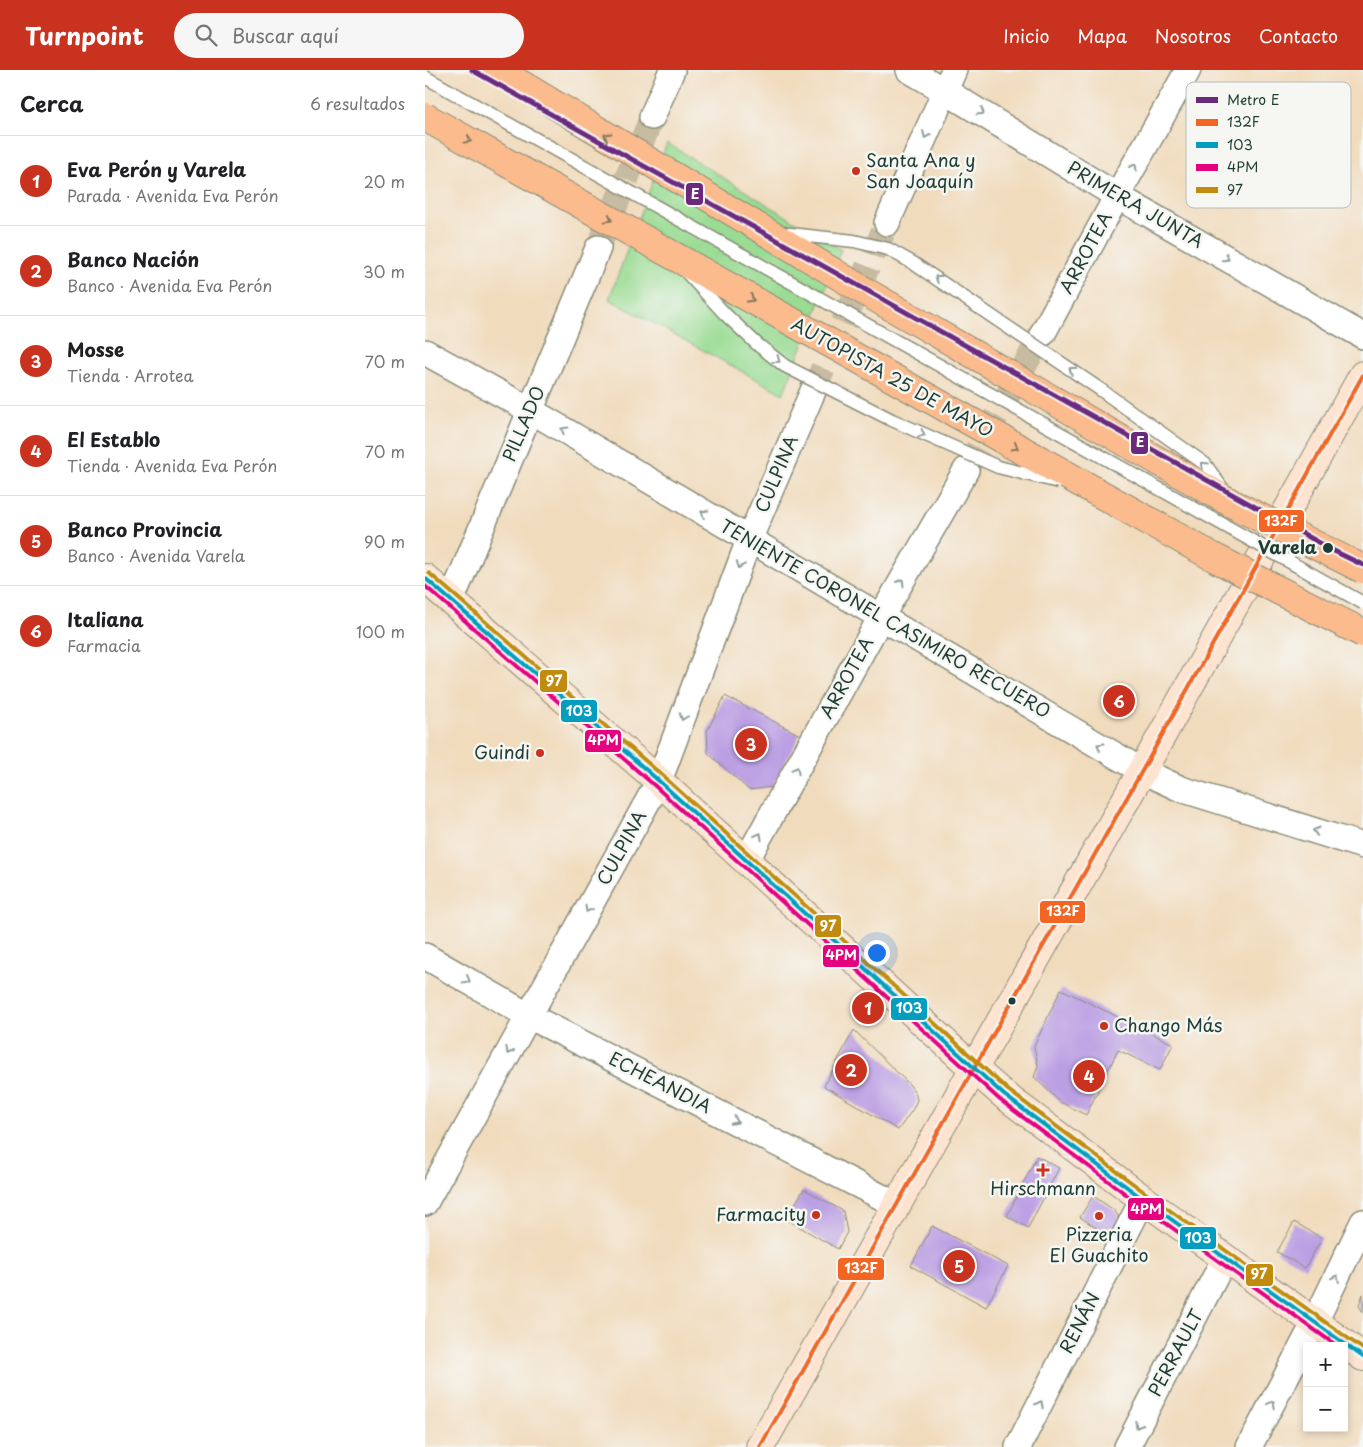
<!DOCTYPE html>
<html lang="es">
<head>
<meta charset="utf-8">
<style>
  :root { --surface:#fff; --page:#f6f6f6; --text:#202124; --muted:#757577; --line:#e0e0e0; --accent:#c8321e }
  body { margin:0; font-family:"Playpen Sans",sans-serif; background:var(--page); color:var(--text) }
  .controls { position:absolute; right:15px; bottom:15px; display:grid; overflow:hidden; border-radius:0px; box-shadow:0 2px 8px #0003 }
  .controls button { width:45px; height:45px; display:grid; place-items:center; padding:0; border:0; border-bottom:1px solid var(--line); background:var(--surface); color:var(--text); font:25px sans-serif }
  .you { position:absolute; left:451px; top:882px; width:18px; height:18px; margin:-12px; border:4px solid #fff; border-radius:50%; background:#1a73e8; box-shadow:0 0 0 8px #1a73e833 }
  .badge { display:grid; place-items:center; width:32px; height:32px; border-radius:50%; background:var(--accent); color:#fff; font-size:16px; font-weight:700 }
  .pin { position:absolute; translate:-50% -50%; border:2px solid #fff; box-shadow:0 1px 5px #0006 }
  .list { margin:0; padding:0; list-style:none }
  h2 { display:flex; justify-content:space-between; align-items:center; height:65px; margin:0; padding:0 20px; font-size:21px }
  h2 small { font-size:16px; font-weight:400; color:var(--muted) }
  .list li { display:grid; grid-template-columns:32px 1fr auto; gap:15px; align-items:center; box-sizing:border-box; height:90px; padding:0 20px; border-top:1px solid var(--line) }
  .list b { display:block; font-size:19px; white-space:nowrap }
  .list p { margin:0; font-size:16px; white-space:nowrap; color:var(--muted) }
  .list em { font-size:16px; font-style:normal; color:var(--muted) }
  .icon { flex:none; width:28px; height:28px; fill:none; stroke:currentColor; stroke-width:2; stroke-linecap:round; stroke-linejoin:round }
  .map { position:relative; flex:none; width:938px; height:1377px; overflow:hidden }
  header { display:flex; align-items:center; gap:30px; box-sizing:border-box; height:70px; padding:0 25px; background:var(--accent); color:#fff }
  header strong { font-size:24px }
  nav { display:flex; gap:28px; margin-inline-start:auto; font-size:18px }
  .search { width:350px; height:45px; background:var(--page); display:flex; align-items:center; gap:12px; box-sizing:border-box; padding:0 18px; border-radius:28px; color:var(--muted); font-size:19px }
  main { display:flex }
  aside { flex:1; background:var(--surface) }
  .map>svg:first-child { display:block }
  .park { fill:#9adc93; stroke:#5c8c64 }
  .building { fill:#bb9fe3 }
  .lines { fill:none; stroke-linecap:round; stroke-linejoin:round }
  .minor-tunnel { stroke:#c7bba2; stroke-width:25; stroke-dasharray:25 12; stroke-linecap:butt }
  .minor-casing { stroke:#888c78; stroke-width:28 }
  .secondary-casing { stroke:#888c78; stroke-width:30 }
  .minor { stroke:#fff; stroke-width:25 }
  .secondary { stroke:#fde4d1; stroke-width:28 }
  .service-bridge-casing { stroke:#888c78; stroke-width:15; stroke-linecap:butt }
  .motorway-bridge-casing { stroke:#888c78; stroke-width:30; stroke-linecap:butt }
  .service-bridge { stroke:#fff; stroke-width:12 }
  .motorway-bridge { stroke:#fbbb8d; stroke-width:28 }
  .bus-1-casing { stroke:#f6f6f2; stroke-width:8 }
  .bus-2-casing { stroke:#f6f6f2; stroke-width:8 }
  .bus-3-casing { stroke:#f6f6f2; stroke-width:8 }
  .bus-4-casing { stroke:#f6f6f2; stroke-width:8 }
  .bus-1 { stroke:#f26522; stroke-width:4 }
  .bus-2 { stroke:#039ebf; stroke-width:4 }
  .bus-3 { stroke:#e5007d; stroke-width:4 }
  .bus-4 { stroke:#c18c0d; stroke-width:4 }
  .metro-1-casing { stroke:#f6f6f2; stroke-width:9 }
  .metro-1 { stroke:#6b297e; stroke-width:5 }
  .oneway { stroke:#8f9e9a }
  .oneway2 { stroke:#82765c }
  .poi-dot { fill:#c8321e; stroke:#f6f6f2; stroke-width:2 }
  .stop-dot { fill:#1f3d34; stroke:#f6f6f2; stroke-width:2 }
  .labels { text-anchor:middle; stroke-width:5; stroke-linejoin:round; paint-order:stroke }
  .poi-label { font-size:18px; fill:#1f3d34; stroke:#f6f6f2; text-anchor:start }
  .street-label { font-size:18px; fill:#1f3d34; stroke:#f6f6f2 }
  .stop-label { font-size:18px; font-weight:bold; fill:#1f3d34; stroke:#f6f6f2; text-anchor:end }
  .key { fill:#f6f6f2; stroke:#b6beb9; stroke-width:1 }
  .key-label { font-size:14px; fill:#1f3d34 }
  .line-badge { stroke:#f6f6f2; stroke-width:2 }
  .badge-label { font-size:14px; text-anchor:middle; font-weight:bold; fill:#fff }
</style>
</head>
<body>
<header>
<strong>Turnpoint</strong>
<div class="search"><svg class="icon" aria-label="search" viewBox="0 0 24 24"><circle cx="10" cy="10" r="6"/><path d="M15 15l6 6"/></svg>Buscar aquí</div>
<nav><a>Inicio</a><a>Mapa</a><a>Nosotros</a><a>Contacto</a></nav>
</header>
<main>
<aside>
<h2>Cerca<small>6 resultados</small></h2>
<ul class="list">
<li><span class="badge">1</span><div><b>Eva Perón y Varela</b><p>Parada · Avenida Eva Perón</p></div><em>20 m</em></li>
<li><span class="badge">2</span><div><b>Banco Nación</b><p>Banco · Avenida Eva Perón</p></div><em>30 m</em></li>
<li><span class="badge">3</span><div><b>Mosse</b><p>Tienda · Arrotea</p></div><em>70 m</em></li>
<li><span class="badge">4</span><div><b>El Establo</b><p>Tienda · Avenida Eva Perón</p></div><em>70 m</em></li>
<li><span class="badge">5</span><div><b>Banco Provincia</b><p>Banco · Avenida Varela</p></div><em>90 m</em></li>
<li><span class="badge">6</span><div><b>Italiana</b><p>Farmacia</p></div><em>100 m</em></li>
</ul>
</aside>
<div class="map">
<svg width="938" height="1377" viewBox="0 0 938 1377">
  <rect width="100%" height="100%" fill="#f6f6f2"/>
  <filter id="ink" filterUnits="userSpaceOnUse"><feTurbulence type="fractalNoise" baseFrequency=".02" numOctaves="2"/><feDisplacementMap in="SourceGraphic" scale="10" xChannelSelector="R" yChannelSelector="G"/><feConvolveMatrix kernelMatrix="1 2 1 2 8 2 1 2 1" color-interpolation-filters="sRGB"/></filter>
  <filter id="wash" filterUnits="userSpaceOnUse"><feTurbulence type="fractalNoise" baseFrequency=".0096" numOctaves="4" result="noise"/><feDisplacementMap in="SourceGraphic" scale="20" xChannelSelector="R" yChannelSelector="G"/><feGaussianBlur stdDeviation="1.12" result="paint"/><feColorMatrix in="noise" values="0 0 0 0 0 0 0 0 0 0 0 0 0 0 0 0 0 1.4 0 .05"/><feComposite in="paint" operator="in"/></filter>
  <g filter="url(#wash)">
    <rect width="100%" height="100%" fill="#f1dbbd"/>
    <path class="park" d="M242 73 416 180 358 324 184 229Z"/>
    <g id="blocks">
      <g class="building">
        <path d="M300 626 375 665 347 717 324 720 283 683 282 661Z"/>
        <path d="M636 919 748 974 735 1000 693 980 661 1045 635 1032 609 1007 613 996 609 976Z"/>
        <path d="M429 960 484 1014 490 1022 492 1030 488 1039 473 1060 399 1016Z"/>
        <path d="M612 1086 634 1098 603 1158 582 1146Z"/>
        <path d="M379 1119 418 1141 422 1162 413 1179 361 1149Z"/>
        <path d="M668 1126 689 1140 693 1146V1155L686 1168 655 1147Z"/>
        <path d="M869 1152 897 1168 880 1198 852 1182Z"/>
        <path d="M507 1156 583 1196 561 1237 486 1196Z"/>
        <path d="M938 1224V1243L934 1235Z"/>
      </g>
    </g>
  </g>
  <g filter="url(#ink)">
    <use href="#blocks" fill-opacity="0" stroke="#888c78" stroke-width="1"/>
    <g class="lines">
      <g class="minor-tunnel">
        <path d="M173 178 227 47"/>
        <path d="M388 321 462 153"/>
        <path d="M541 400 618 263"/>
      </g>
      <g class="minor-casing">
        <g id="minor">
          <path d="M484 0 520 21 692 126 938 266"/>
          <path d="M227 47 247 0"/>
          <path d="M462 153 529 0"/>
          <path d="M618 263 692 126 763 0"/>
          <path d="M0 282 105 340 717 701 756 719 938 776"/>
          <path d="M26 531 173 178"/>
          <path d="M321 791 456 547 541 400"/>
          <path d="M0 886 104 946 472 1135"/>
          <path d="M0 1133 234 711 324 470 388 321"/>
          <path d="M593 1377 718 1129"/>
          <path d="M702 1377 800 1188"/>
          <path d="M824 1377 890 1252 938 1152"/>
        </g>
      </g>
      <g class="secondary-casing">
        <g id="secondary">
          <path d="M0 508 234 711 548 998 579 1025 718 1129 938 1287"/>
          <path d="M335 1377 717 701 938 305"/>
        </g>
      </g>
      <use href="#minor" class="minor"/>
      <use href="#secondary" class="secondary"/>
      <g class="service-bridge-casing">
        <g id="service-bridge">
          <path d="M0 7 938 533"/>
          <path d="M356 163 429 171 463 179 488 193 676 320 780 394 799 421"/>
          <path d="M262 203 300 244 333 275 360 296 467 350 573 397 634 412"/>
        </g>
      </g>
      <g class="motorway-bridge-casing">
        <g id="motorway-bridge">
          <path d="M72 0 446 225 808 434 938 499"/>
          <path d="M0 47 792 489 938 563"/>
        </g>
      </g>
      <use href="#service-bridge" class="service-bridge"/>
      <use href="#motorway-bridge" class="motorway-bridge"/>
      <g class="bus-1-casing">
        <path id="bus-1" d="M335 1377 717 701 938 305"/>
      </g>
      <g class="bus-2-casing">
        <path id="bus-2" d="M0 508 234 711 579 1025 718 1129 938 1287"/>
      </g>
      <g class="bus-3-casing">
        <path id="bus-3" d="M0 516 230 716 575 1030 714 1134 912 1276"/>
      </g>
      <g class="bus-4-casing">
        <path id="bus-4" d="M4 503 238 706 583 1020 722 1124 938 1279"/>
      </g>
      <use href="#bus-1" class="bus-1"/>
      <use href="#bus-2" class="bus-2"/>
      <use href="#bus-3" class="bus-3"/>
      <use href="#bus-4" class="bus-4"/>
      <g class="metro-1-casing">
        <path id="metro-1" d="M47 0 909 481 938 495"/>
      </g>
      <use href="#metro-1" class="metro-1"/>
    </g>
    <defs><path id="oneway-chevron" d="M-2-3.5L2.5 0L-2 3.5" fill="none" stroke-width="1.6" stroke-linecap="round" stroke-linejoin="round" transform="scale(1.25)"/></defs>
    <g class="oneway">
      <use href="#oneway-chevron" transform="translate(556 42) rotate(32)"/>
      <use href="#oneway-chevron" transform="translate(501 65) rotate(114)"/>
      <use href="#oneway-chevron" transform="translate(709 97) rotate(-61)"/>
      <use href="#oneway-chevron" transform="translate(801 188) rotate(30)"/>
      <use href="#oneway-chevron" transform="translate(513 208) rotate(-147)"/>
      <use href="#oneway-chevron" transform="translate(352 290) rotate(36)"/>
      <use href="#oneway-chevron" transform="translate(647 300) rotate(-145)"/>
      <use href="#oneway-chevron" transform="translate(139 360) rotate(-149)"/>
      <use href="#oneway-chevron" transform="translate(497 364) rotate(24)"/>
      <use href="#oneway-chevron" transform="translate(779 395) rotate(-136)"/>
      <use href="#oneway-chevron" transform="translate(279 443) rotate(-149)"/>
      <use href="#oneway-chevron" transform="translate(315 495) rotate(111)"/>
      <use href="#oneway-chevron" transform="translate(476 512) rotate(-60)"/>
      <use href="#oneway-chevron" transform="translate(258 647) rotate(111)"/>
      <use href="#oneway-chevron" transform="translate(675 676) rotate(-149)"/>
      <use href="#oneway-chevron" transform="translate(371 700) rotate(-61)"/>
      <use href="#oneway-chevron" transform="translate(891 761) rotate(-163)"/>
      <use href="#oneway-chevron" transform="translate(334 766) rotate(-61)"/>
      <use href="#oneway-chevron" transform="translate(163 839) rotate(119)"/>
      <use href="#oneway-chevron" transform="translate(42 910) rotate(30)"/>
      <use href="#oneway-chevron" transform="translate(84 981) rotate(119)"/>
      <use href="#oneway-chevron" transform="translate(310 1051) rotate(27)"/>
      <use href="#oneway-chevron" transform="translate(911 1208) rotate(-64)"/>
      <use href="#oneway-chevron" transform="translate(615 1334) rotate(-63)"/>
      <use href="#oneway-chevron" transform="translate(847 1334) rotate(-62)"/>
      <use href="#oneway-chevron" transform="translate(713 1355) rotate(118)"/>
    </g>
    <g class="oneway2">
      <use href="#oneway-chevron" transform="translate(182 66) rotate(-149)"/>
      <use href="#oneway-chevron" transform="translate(43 70) rotate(29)"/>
      <use href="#oneway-chevron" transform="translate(184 149) rotate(29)"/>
      <use href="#oneway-chevron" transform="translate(326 229) rotate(29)"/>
      <use href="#oneway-chevron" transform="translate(590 377) rotate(29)"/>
    </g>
  </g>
  <g class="poi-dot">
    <circle cx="431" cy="101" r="5"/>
    <circle cx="115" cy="683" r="5"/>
    <circle cx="679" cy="956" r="5"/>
    <path d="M615.5 1092.5h5v5h5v5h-5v5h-5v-5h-5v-5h5z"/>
    <circle cx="391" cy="1145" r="5"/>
    <circle cx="674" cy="1146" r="5"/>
  </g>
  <g class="stop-dot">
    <circle cx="903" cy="478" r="6"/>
    <circle cx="587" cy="931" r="4.5"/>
  </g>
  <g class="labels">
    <g class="poi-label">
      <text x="441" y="97">Santa Ana y<tspan x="441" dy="21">San Joaquín</tspan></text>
      <text x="105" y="689" text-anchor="end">Guindi</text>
      <text x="689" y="962">Chango Más</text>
      <text x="618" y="1125" text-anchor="middle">Hirschmann</text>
      <text x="381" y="1151" text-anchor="end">Farmacity</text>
      <text x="674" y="1171" text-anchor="middle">Pizzeria<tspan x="674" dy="21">El Guachito</tspan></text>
    </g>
    <g class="street-label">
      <text transform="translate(710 135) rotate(30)" y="6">PRIMERA JUNTA</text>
      <text transform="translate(661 183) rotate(-62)" y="6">ARROTEA</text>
      <text transform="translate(467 308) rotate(29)" y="6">AUTOPISTA 25 DE MAYO</text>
      <text transform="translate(99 354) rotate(-67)" y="6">PILLADO</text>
      <text transform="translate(352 404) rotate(-67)" y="6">CULPINA</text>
      <text transform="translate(460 549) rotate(30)" y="6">TENIENTE CORONEL CASIMIRO RECUERO</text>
      <text transform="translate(422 608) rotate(-61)" y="6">ARROTEA</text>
      <text transform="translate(197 778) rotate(-61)" y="6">CULPINA</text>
      <text transform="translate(235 1013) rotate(27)" y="6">ECHEANDIA</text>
      <text transform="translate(655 1253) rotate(-63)" y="6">RENÁN</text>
      <text transform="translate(751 1283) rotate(-62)" y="6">PERRAULT</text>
    </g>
    <g class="stop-label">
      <text x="892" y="484">Varela</text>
    </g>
  </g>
  <rect x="761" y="12" width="165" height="126" rx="8" class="key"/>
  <rect x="771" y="27" width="22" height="6" fill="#6b297e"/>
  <rect x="771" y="49" width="22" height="7" fill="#f26522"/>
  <rect x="771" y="72" width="22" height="6" fill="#039ebf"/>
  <rect x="771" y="94" width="22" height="7" fill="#e5007d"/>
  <rect x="771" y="117" width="22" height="6" fill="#c18c0d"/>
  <g class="key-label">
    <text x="802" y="35">Metro E</text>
    <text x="802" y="57">132F</text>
    <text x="802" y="80">103</text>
    <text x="802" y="102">4PM</text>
    <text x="802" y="125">97</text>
  </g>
  <g class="line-badge">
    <rect x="260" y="112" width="19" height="24" rx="5" fill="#6b297e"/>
    <rect x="705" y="361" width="19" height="24" rx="5" fill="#6b297e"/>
    <rect x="833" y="439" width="47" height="24" rx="5" fill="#f26522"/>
    <rect x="114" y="599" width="29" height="24" rx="5" fill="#c18c0d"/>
    <rect x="135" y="629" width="38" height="24" rx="5" fill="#039ebf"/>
    <rect x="159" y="659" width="38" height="24" rx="5" fill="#e5007d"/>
    <rect x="614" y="830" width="47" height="24" rx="5" fill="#f26522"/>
    <rect x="389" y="844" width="28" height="24" rx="5" fill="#c18c0d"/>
    <rect x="397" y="874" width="38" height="24" rx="5" fill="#e5007d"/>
    <rect x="465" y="927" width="38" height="24" rx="5" fill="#039ebf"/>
    <rect x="702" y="1127" width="38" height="24" rx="5" fill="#e5007d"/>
    <rect x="754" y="1156" width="38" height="24" rx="5" fill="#039ebf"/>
    <rect x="412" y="1187" width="48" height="24" rx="5" fill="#f26522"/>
    <rect x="820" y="1193" width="29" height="24" rx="5" fill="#c18c0d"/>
  </g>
  <g class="badge-label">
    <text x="270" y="129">E</text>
    <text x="715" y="377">E</text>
    <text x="856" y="456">132F</text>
    <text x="129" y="616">97</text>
    <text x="154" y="646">103</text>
    <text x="178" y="675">4PM</text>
    <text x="638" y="846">132F</text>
    <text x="403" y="861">97</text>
    <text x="416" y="890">4PM</text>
    <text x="484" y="943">103</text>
    <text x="721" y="1144">4PM</text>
    <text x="773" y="1173">103</text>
    <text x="436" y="1203">132F</text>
    <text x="834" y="1209">97</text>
  </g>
</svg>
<div class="controls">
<button>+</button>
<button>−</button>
</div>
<div class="you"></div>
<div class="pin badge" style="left:443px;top:938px">1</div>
<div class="pin badge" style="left:426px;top:1000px">2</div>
<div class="pin badge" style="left:326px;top:674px">3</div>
<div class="pin badge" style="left:664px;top:1006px">4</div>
<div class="pin badge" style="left:534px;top:1196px">5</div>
<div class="pin badge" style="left:694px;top:631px">6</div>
</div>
</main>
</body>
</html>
